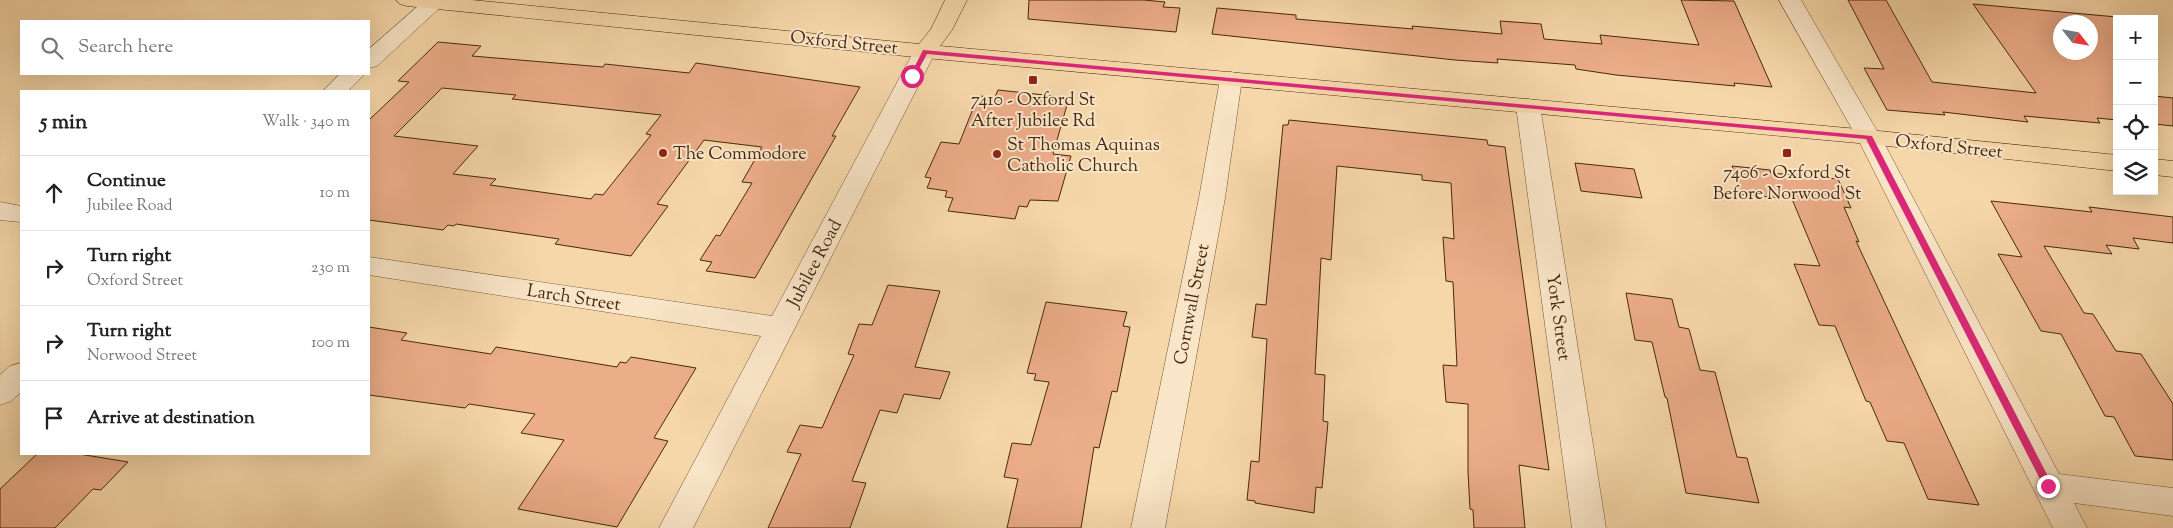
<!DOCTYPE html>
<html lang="en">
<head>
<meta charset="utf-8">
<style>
  :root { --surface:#fff; --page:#f6f6f6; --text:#222; --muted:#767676; --line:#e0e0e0 }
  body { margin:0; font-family:"Sorts Mill Goudy",serif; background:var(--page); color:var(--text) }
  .controls { position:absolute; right:15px; top:15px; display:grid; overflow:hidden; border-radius:0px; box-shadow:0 5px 20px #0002 }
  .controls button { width:45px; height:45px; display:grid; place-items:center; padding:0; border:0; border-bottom:1px solid var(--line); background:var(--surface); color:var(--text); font:25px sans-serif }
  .compass { position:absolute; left:2053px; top:15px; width:45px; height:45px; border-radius:50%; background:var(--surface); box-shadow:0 5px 20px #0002; rotate:121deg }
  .stop { position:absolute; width:15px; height:15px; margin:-11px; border:4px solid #db2777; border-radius:50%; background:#fff }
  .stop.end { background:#db2777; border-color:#fff; box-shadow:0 1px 5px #0008 }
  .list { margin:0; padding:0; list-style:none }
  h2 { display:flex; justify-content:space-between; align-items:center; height:65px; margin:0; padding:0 20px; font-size:21px }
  h2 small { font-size:16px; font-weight:400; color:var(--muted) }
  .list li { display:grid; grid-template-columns:32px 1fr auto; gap:15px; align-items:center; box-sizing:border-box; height:75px; padding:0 20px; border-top:1px solid var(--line) }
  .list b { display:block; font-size:19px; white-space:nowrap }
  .list p { margin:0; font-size:16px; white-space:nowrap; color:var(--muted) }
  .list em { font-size:16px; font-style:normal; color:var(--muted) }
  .icon { flex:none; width:28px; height:28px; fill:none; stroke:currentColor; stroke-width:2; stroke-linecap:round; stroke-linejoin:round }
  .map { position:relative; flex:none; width:2173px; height:528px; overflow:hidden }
  .search { position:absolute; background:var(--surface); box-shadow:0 5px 20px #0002; left:20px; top:20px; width:350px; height:55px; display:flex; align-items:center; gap:12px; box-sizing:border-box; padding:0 18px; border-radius:0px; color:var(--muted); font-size:19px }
  .panel { position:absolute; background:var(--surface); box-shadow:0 5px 20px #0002; left:20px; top:90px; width:350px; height:365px; border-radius:0px }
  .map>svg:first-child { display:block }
  .building { fill:#ecad89; stroke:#452913; fill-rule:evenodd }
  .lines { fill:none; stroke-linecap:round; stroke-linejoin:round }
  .minor-casing { stroke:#715438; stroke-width:1 }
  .major-casing { stroke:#452913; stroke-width:1 }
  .minor { fill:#f9e5c7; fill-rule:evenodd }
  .major { fill:#f6d7a9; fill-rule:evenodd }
  .route { fill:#db2777 }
  .poi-dot { fill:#8f2418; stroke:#f9e5c7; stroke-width:2 }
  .labels { text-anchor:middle; stroke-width:4; stroke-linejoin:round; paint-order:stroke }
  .street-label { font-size:18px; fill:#452913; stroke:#f9e5c7 }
  .poi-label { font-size:18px; fill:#452913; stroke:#f9e5c7 }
</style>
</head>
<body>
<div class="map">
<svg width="2173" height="528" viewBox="0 0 2173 528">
  <rect width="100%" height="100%" fill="#f6d7a9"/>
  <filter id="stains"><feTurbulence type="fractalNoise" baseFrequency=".004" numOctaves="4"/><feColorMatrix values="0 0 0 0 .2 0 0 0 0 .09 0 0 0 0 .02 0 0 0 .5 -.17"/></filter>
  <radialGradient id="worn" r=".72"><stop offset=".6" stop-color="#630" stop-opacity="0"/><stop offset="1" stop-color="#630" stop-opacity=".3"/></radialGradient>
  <g class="building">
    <path d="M1029 0H1144L1165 2 1163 7 1180 8 1176 32 1028 19Z"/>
    <path d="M1681 0 1734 1 1772 87 1734 83 1735 86 1616 75 1576 69 1575 65 1497 59 1498 63 1455 60 1212 34 1217 8 1296 15V19L1413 29 1412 26 1502 34 1500 21 1541 24 1544 39 1602 44 1600 35 1699 45Z"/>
    <path d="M1848 0H1886L1932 82 2036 93 1973 4 2117 17V120L2097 118 2100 123 2024 116 2028 122 1943 112 1945 115 1887 110 1864 68 1884 69ZM2060 22H2090V52H2060Z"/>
    <path d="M438 42 481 46 472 56 603 67 605 64 689 73 696 63 860 87 832 136H836L755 278 706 271 712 262 700 260 716 235 720 236 752 183 742 182 762 147 704 140 657 204 668 206 631 256 555 244 559 239 456 224 454 226 448 225 443 230 369 220V120L409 82 398 81ZM442 88 516 95 512 99 661 115 646 134 651 135 603 195 595 194 591 199 490 185 496 179 453 174 478 146 394 136Z"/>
    <path d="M998 90 1054 96 1051 103 1067 105 1053 154 1071 156 1058 201 1030 200 1027 207 1019 206 1015 219 948 211 953 198 945 197 947 191 927 188 931 178 925 177 941 142 959 144 978 96 995 97Z"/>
    <path d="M2154 96 2173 98V126L2154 124Z"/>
    <path d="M1289 120 1487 140 1488 145 1505 147 1549 470 1519 465 1525 528H1474L1473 510 1470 509 1468 472V404L1446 402 1443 365 1457 366 1453 282 1446 281 1443 237 1454 239 1451 183 1422 180V175L1337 166 1331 260 1321 258 1315 374 1325 375 1323 421 1328 422 1322 488 1316 487 1314 513 1255 503V501L1247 500 1251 461 1259 462 1267 339 1252 337 1256 304 1266 305 1283 125H1288Z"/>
    <path d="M1575 163 1634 169 1642 198 1581 191Z"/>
    <path d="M1732 166 1770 170 1771 173 1838 179 1851 208 1844 207 1859 242 1856 241 1979 505 1928 499 1904 443 1887 441 1870 402 1866 401 1835 326 1819 325 1794 264 1820 266 1792 199 1735 194 1737 179Z"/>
    <path d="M1991 201 2092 212 2089 207 2173 217V243L2133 238 2139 249 2106 245 2112 254 2044 246 2084 313 2093 314 2116 351 2141 354 2173 404V460L2135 456 2114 417 2105 416 2061 334 2041 331 1998 254 2022 257Z"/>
    <path d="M888 285 940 291 915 367 950 372 940 399 904 394 897 413 880 410 852 481 866 483 850 528H768L801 454 787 452 800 425 822 428 854 355 848 354 859 324 872 325Z"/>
    <path d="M1626 293 1672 299 1679 327 1689 329 1700 370 1715 372 1737 457 1747 458 1759 503 1686 493 1667 398 1665 397 1652 342 1635 340Z"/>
    <path d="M1046 302 1127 312 1123 326 1130 327 1117 392 1112 391 1099 448 1094 447 1081 528H1007L1018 479 1004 477 1012 443 1031 445 1049 382 1034 380 1036 374 1027 373Z"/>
    <path d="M369 327 407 333 401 340 491 354 496 347 617 367 620 362 626 363 631 357 696 368 654 438 668 441 617 527 518 509 564 440 521 433 535 414 469 404 465 408 369 395Z"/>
    <path d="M37 454H79L128 462 101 490 93 489 55 528H0V489Z"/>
  </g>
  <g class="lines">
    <g class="minor-casing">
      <g id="minor">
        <path d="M425 0H442L445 3 377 66 369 68V49Z"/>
        <path d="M1779 0H1801L1884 143 2059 474 2173 488V516L2074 503 2087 528H2053L1860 143Z"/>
        <path d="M925 44 933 46 936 51 693 528H659L761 336 369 275V257L772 316 914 51 917 46Z"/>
        <path d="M1231 72 1239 74 1242 79 1225 198 1165 528H1131L1199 198 1220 79 1223 74Z"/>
        <path d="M340 74H365L348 91H323Z"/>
        <path d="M1528 99 1536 101 1540 106 1606 528H1572L1516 106 1520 101Z"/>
        <path d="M0 202 21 206V222L0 220Z"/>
        <path d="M21 363V392L11 401 0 405V375L10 366Z"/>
      </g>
    </g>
    <g class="major-casing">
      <g id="major">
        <path d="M396 0H472L919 44 931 29 945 0H967L952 30 940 46 1869 130 2117 155V171L1869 144 925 58 407 6 400 4Z"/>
        <path d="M2154 159 2173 161V177L2154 175Z"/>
      </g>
    </g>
    <use href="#minor" class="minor"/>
    <use href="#major" class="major"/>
  </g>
  <path class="route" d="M923 50 1872 136 2053 486 2048 490 2045 489 1866 139 927 54 914 78H909Z"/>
  <g class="poi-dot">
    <rect x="1028" y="75" width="10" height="10" rx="2.5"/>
    <circle cx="663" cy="153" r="5"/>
    <rect x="1782" y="148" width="10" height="10" rx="2.5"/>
    <circle cx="997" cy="154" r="5"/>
  </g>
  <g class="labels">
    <g class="street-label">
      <text transform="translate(844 42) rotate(6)" y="6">Oxford Street</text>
      <text transform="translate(1949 146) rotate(6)" y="6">Oxford Street</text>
      <text transform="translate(814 263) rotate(-62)" y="6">Jubilee Road</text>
      <text transform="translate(574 297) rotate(9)" y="6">Larch Street</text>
      <text transform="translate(1191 304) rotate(-79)" y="6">Cornwall Street</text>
      <text transform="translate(1559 317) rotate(82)" y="6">York Street</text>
    </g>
    <g class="poi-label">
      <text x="1033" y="105">7410 - Oxford St<tspan x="1033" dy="21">After Jubilee Rd</tspan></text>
      <text x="1007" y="150" text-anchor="start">St Thomas Aquinas<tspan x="1007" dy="21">Catholic Church</tspan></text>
      <text x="673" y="159" text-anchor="start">The Commodore</text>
      <text x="1787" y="178">7406 - Oxford St<tspan x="1787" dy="21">Before Norwood St</tspan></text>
    </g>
  </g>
  <rect width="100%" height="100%" filter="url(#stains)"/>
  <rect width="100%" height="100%" fill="url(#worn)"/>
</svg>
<div class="controls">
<button>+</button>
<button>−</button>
<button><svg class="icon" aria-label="locate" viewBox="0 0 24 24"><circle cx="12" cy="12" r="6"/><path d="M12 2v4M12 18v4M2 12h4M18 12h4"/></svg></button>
<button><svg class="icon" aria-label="layers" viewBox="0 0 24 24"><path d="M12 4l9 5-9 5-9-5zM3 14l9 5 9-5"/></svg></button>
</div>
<svg class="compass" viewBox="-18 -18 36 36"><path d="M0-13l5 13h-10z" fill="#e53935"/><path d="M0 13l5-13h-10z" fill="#767676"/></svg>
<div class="stop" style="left:912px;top:76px"></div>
<div class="stop end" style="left:2048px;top:486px"></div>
<div class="search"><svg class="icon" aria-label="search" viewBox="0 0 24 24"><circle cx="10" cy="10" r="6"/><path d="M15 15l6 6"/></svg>Search here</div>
<section class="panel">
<h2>5 min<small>Walk · 340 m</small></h2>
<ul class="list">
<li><svg class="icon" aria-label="ahead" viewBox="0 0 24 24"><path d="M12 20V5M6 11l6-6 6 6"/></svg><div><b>Continue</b><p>Jubilee Road</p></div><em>10 m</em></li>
<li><svg class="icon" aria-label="right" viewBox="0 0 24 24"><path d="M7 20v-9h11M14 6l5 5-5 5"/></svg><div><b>Turn right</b><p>Oxford Street</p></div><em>230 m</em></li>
<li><svg class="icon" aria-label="right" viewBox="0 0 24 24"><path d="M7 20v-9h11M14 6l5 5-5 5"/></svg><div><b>Turn right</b><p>Norwood Street</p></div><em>100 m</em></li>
<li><svg class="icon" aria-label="arrive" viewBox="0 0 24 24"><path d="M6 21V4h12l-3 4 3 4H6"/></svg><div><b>Arrive at destination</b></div></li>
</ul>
</section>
</div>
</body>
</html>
